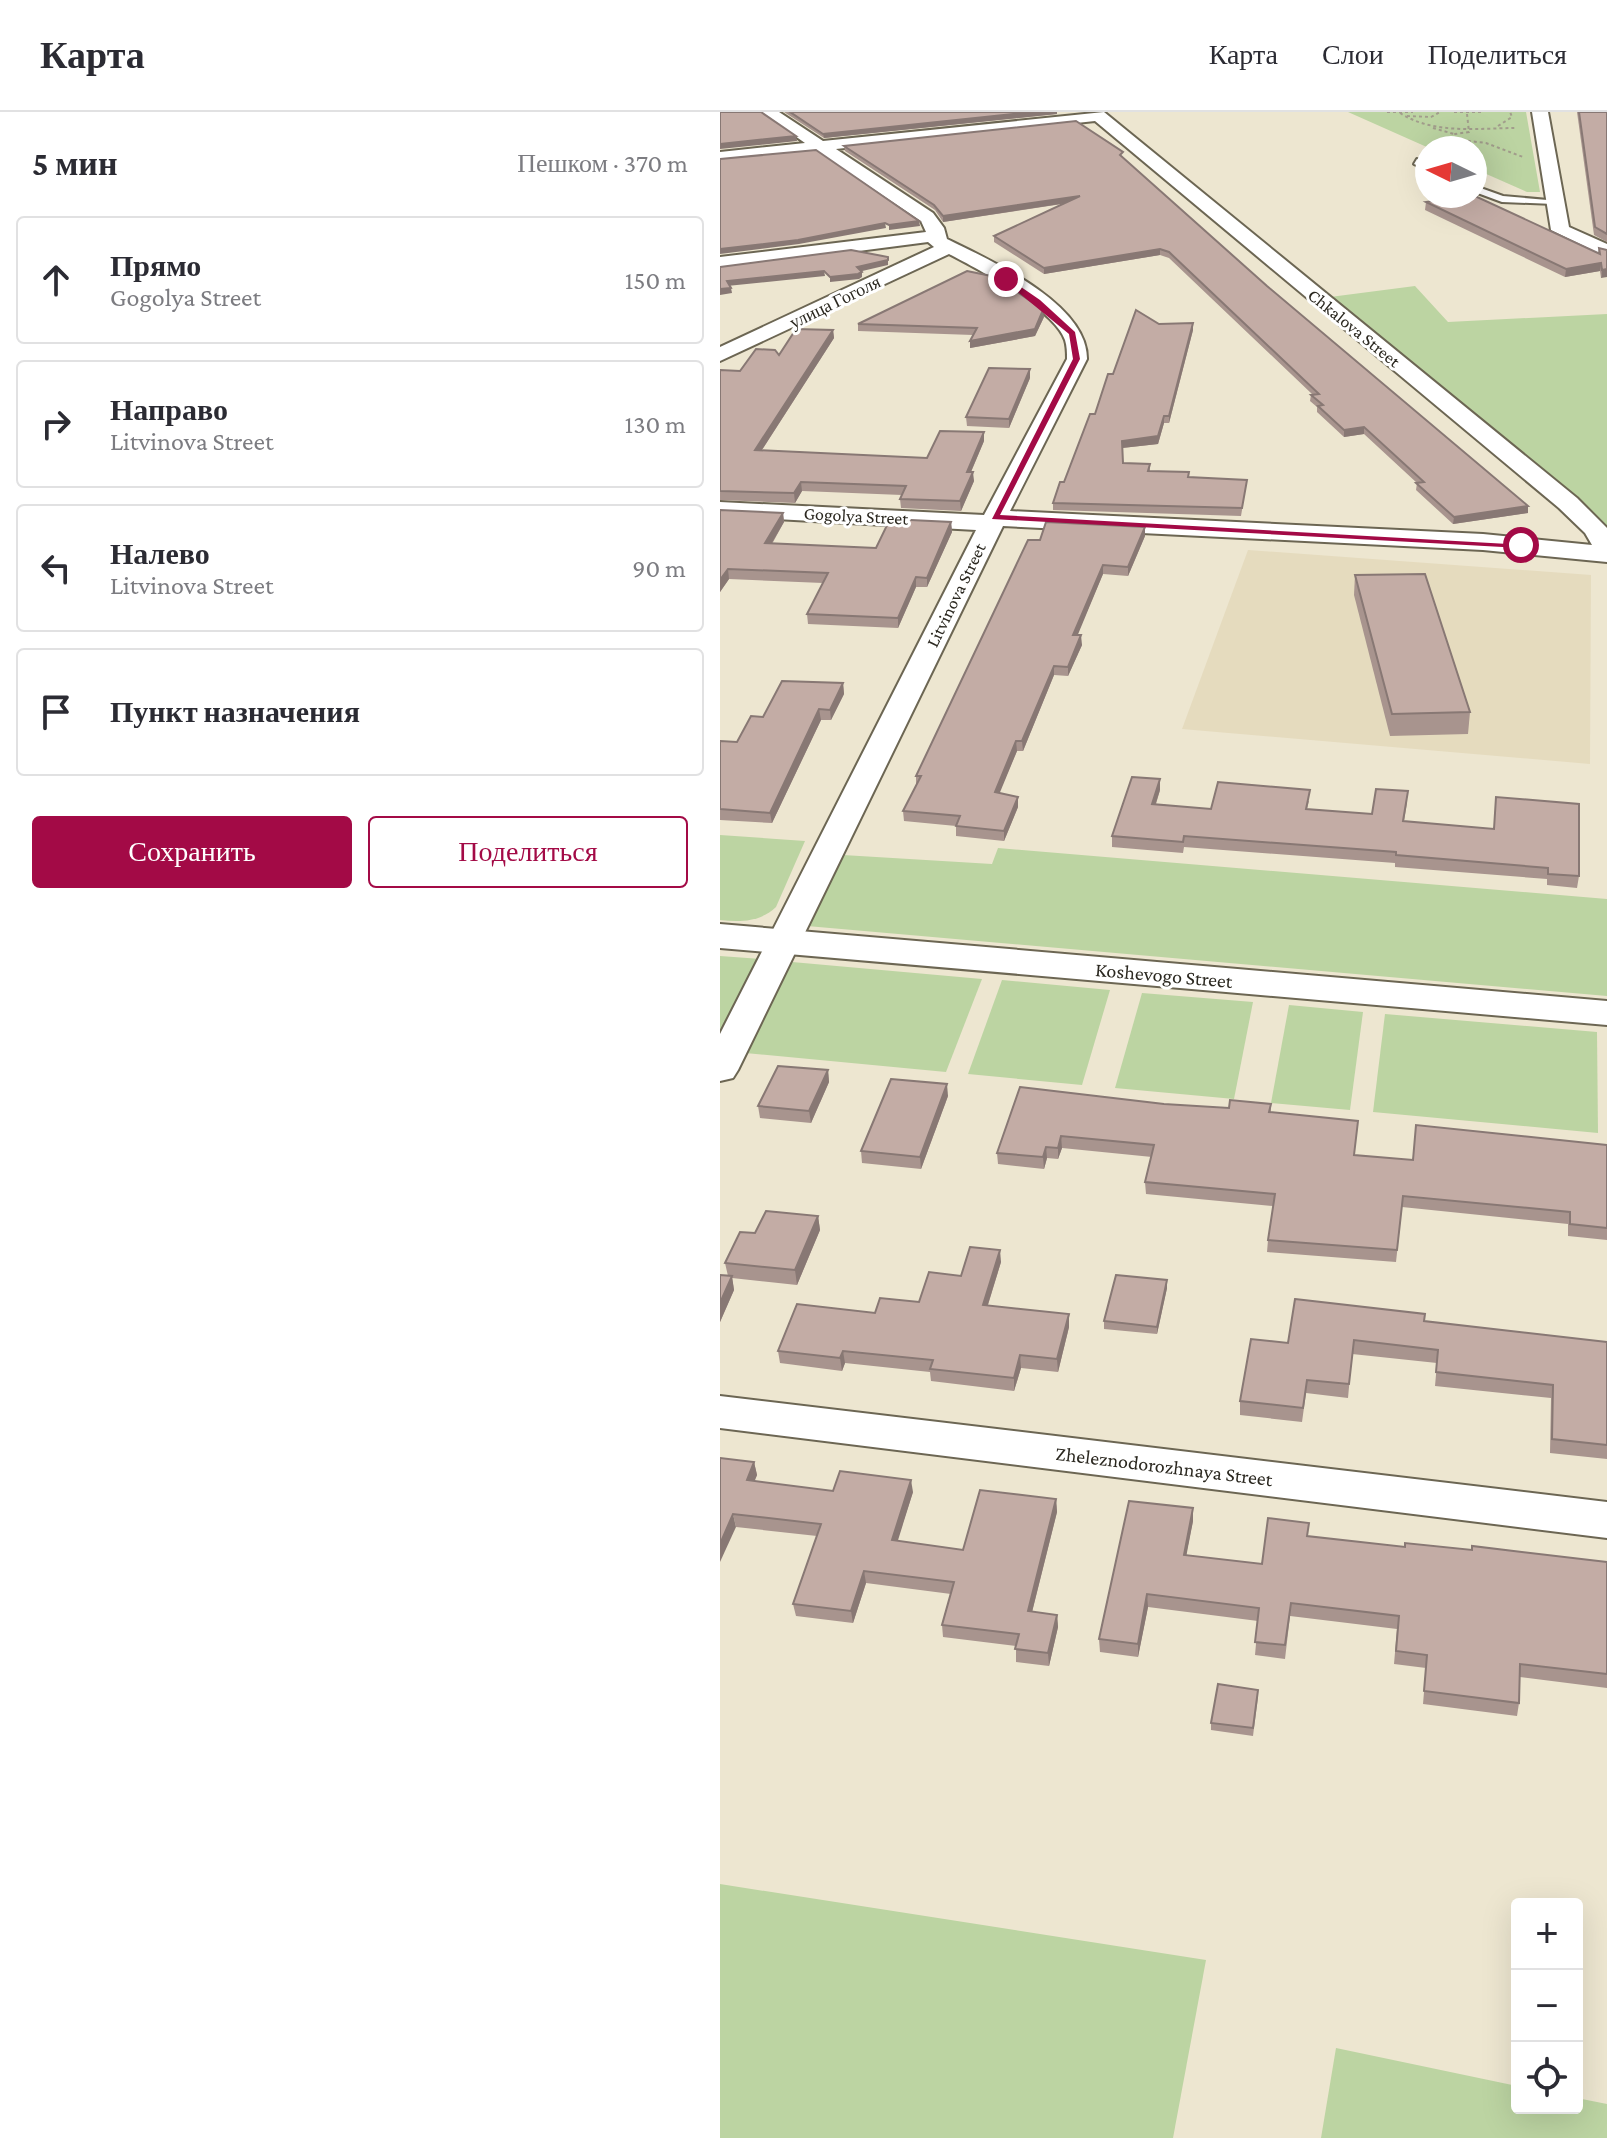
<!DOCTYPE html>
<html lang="ru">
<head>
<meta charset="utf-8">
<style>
  :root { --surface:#fff; --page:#f7f7f7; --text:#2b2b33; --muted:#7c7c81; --line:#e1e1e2; --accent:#a30a46 }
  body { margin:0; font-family:"Crimson Pro",serif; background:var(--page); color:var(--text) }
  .controls { position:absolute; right:24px; bottom:24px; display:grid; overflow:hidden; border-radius:8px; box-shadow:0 8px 32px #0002 }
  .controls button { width:72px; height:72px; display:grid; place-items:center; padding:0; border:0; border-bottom:2px solid var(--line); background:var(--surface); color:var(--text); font:40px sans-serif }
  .compass { position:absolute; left:695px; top:24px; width:72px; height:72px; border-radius:50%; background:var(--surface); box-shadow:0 8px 32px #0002; rotate:275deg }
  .stop { position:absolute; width:24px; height:24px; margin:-18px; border:6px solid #a30a46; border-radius:50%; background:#fff }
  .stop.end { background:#a30a46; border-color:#fff; box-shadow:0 2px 8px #0008 }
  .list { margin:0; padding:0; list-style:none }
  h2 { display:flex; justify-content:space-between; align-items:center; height:104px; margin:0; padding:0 32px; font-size:34px }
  h2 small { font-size:26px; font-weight:400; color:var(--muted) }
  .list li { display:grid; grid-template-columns:52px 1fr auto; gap:24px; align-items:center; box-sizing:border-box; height:128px; margin:0 16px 16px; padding:0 16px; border:2px solid var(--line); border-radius:8px }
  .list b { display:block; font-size:30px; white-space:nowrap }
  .list p { margin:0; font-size:26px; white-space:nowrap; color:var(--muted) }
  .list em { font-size:26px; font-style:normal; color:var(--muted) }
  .actions { display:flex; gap:16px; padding:24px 32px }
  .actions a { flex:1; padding:18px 0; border:2px solid var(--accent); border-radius:8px; text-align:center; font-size:28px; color:var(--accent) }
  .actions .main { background:var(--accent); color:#fff }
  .icon { flex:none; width:44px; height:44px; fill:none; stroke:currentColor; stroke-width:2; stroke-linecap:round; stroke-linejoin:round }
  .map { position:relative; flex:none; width:887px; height:2026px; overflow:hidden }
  header { display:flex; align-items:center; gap:48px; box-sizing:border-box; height:112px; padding:0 40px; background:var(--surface); border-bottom:2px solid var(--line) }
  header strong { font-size:38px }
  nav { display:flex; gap:44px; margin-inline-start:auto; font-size:28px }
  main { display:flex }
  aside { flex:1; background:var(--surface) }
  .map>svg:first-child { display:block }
  .built { fill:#e5dbbe }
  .green { fill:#bcd4a2 }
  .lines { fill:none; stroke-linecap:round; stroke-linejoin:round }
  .lane-casing { stroke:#6c6653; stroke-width:4 }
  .street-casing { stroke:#6c6653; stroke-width:4 }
  .secondary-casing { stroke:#6c6653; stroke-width:4 }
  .path { stroke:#a29d8c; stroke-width:2; stroke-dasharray:3 3; stroke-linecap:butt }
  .lane { fill:#fff; fill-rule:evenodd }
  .street { fill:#fff; fill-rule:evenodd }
  .secondary { fill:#fff; fill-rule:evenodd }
  .wall { fill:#a8948e }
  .shaded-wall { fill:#887874 }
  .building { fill:#c3aca5; stroke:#887874; stroke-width:2 }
  .route { fill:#a30a46 }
  .labels { text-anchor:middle; stroke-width:6; stroke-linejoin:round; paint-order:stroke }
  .far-street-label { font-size:18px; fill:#2b2820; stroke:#fff }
  .street-label { font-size:20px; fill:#2b2820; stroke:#fff }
</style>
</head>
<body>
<header>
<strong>Карта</strong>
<nav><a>Карта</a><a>Слои</a><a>Поделиться</a></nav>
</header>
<main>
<aside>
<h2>5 мин<small>Пешком · 370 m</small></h2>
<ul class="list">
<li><svg class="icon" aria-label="ahead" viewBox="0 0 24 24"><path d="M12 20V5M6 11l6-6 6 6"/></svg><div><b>Прямо</b><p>Gogolya Street</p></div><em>150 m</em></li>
<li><svg class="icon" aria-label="right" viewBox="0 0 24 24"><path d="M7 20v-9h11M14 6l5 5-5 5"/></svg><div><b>Направо</b><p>Litvinova Street</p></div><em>130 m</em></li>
<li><svg class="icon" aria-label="left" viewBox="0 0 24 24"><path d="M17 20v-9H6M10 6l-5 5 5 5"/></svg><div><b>Налево</b><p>Litvinova Street</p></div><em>90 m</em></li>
<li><svg class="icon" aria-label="arrive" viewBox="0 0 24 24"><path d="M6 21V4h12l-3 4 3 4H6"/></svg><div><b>Пункт назначения</b></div></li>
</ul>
<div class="actions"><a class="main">Сохранить</a><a>Поделиться</a></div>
</aside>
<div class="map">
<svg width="887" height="2026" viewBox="0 0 887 2026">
  <rect width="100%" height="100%" fill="#ede6d0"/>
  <path class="built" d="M528 438 871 463 870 652 462 617Z"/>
  <g class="green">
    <path d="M628 0H806L820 80H807L755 57V36H709Z"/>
    <path d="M695 174 728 210 887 202V416L610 185Z"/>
    <path d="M0 723 85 729 56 795C40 810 21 810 0 808Z"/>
    <path d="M278 736 887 787V884L87 814 123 743 272 752Z"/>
    <path d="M0 844 41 847 0 924Z"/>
    <path d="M72 850 262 867 226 960 25 941Z"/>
    <path d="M282 868 390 878 362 973 248 962Z"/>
    <path d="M422 881 533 890 514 987 395 976Z"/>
    <path d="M569 893 643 900 630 998 551 991Z"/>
    <path d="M665 902 877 920 878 1021 653 1000Z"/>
    <path d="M0 1772 486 1848 453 2026H0Z"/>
    <path d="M616 1936 797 1974V1996H857V1986L887 1992V2026H601Z"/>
  </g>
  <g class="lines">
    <g class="lane-casing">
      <g id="lane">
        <path d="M697 47 707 52V58L694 52Z"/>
        <path d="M755 74 783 84 839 89 834 92 782 90 755 80Z"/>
      </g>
    </g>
    <g class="street-casing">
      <g id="street">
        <path d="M41 0H59L103 29 384 0 857 386 887 416V450L763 438 283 414 18 958 13 966 0 969V922L256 418 0 404V390L264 403 347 247C347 241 347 234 345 228 334 197 258 157 229 142L0 249V235L214 135 208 130 0 157V145L206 120 201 109 97 39 0 50V40L85 31ZM375 9 839 396 865 421 872 433 763 422 290 399 367 247C368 192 270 148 227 127L224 116 213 101 116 37Z"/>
        <path d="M812 0H828L849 115 887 132V145L831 118Z"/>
        <path d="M0 1284 887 1390V1426L0 1316Z"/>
      </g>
    </g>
    <g class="secondary-casing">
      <path id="secondary" d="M0 812 887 889V913L0 836Z"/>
    </g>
    <g class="path">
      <path d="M667 0H693"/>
      <path d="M734 0H763"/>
      <path d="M680 1C714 23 759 16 797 16"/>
      <path d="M747 2 749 20 735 22 732 27 766 31 803 45"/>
      <path d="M687 4 711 5 720 0"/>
      <path d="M778 14 792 5 790 0"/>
      <path d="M713 16 734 22"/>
    </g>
    <use href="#lane" class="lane"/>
    <use href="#street" class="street"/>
    <use href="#secondary" class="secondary"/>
  </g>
  <g class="wall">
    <path d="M64 0H337V2L104 26Z"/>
    <path d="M857 0H887V130L874 123Z"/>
    <path d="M124 34 402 46 547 174 808 394V401L733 412 696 378 697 371 644 322 624 325 597 300V295L590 289 591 283 592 282 449 146 440 143 324 162 274 130V124L342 92 223 110 215 98 125 39Z"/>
    <path d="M706 90 878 141 879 136 887 138 881 166 880 159 845 165 705 98Z"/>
    <path d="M324 205 315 224 250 236 253 223 138 219V212Z"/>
    <path d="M439 212 473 218 449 311H444L438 332 402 336 403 351 430 352V359L469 365 527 368 521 404 333 398V391L344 370 393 262Z"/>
    <path d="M113 218 114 226 42 338 207 346 264 329 251 360 254 369 241 399 181 396 180 387 182 383 82 379 75 391 0 388V258L20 259 59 243Z"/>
    <path d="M310 266 289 316 247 314 246 305Z"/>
    <path d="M0 398 63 401 64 410 52 432 156 436 231 410 232 420 207 475H196L178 516 88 512 87 502 103 471 9 467 0 480Z"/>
    <path d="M425 424 408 464 383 462 357 523 362 533 348 564 334 563 303 639H297L279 681 298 695 284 729 236 724V714L184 709 183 699 196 673V664L320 428Z"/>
    <path d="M635 463 750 600 748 622 670 624 634 483Z"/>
    <path d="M123 571 124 582 111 608H101L52 711 0 708V629L17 630 43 605Z"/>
    <path d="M440 678 436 692 491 697 589 689 587 697 652 702 687 691 684 709 859 764 857 776 827 773V767L675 755V751L464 735 463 741 392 735V724Z"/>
    <path d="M108 958 109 970 91 1011 40 1006 38 994Z"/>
    <path d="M228 984 201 1057 142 1051 141 1039Z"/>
    <path d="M444 992 509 996 551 992V1000L638 1009 634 1043 693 1048 887 1033V1128L848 1124V1112L682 1095 676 1150 547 1140 548 1128 553 1094 426 1082 425 1070 432 1045 342 1036 338 1047 327 1046 324 1057 278 1052 277 1041Z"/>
    <path d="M98 1104 100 1118 77 1173 12 1166 14 1178 0 1210V1163L8 1164 5 1151 35 1121Z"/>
    <path d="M281 1150 268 1193 349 1215 338 1260 301 1256 294 1279 211 1269 210 1260 125 1251 122 1259 60 1251 58 1239 155 1201 199 1190 241 1164Z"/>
    <path d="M447 1168V1176L437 1222 384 1217V1209Z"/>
    <path d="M704 1209 887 1230V1347L830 1341 831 1286 715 1274 717 1251 632 1242 628 1286 586 1281 582 1310 520 1303V1289L568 1231Z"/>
    <path d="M0 1346 34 1350 37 1363 34 1369 113 1379 193 1380 177 1429 243 1438 336 1387 337 1400 312 1500 337 1503 338 1515 329 1554 296 1550V1534L223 1525 222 1513 231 1482 146 1471 133 1511 76 1504 73 1492 97 1424 16 1415Z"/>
    <path d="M473 1396V1409L466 1443 542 1452 588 1424 685 1435 751 1438 887 1450V1576L800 1565 799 1591 797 1604 703 1592 706 1556 674 1552 677 1517 570 1504 565 1547 535 1543 538 1509 428 1495 418 1545 380 1540 379 1527Z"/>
    <path d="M538 1585 533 1624 491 1618V1611Z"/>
  </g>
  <g class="shaded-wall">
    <path d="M313 0H337V2L104 26 103 22Z"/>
    <path d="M76 24 77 29 0 37V32Z"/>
    <path d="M360 84V89L223 110V104Z"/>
    <path d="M199 109 200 114 169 118V113Z"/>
    <path d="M165 111 166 116 79 132 0 142V137Z"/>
    <path d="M440 137V143L324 162V156Z"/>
    <path d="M168 148V153L138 160 137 155Z"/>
    <path d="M881 151 880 159 845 165 846 157Z"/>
    <path d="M887 157V165L881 166 882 158Z"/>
    <path d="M104 159 105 164 7 174V169Z"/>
    <path d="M142 160V165L139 167 110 170V165Z"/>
    <path d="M11 176 12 181 0 183V177Z"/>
    <path d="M323 198 324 205 315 224 250 236V229Z"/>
    <path d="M473 211V218L449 311V304Z"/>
    <path d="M113 218 114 226 36 347 35 338Z"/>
    <path d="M310 257V266L289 316V307Z"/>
    <path d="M444 304V311L438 332 402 336V329Z"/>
    <path d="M644 315V322L624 325V318Z"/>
    <path d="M264 320V329L247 369V360Z"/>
    <path d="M253 360 254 369 241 399 240 389Z"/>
    <path d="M81 370 82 379 75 391 74 381Z"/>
    <path d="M808 394V401L733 412 734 405Z"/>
    <path d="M63 401 64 410 46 441 45 431Z"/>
    <path d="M231 410 232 420 207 475V466Z"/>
    <path d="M425 415V424L408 464V455Z"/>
    <path d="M383 453V462L354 532 353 523Z"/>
    <path d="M8 457 9 467 0 480V468Z"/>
    <path d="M196 465V475L178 516V506Z"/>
    <path d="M361 523 362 533 348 564V555Z"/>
    <path d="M334 554V563L303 639 302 629Z"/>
    <path d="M123 571 124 582 111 608 110 598Z"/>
    <path d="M99 597 101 608 52 711 50 701Z"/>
    <path d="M296 629 297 639 276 690 275 680Z"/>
    <path d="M440 667V678L432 703V692Z"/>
    <path d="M298 685V695L284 729V719Z"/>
    <path d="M108 958 109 970 91 1011 89 999Z"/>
    <path d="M227 972 228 984 201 1057 200 1045Z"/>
    <path d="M341 1024 342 1036 338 1047V1036Z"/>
    <path d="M326 1035 327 1046 324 1057 323 1045Z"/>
    <path d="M98 1104 100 1118 77 1173 75 1158Z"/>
    <path d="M280 1138 281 1150 264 1205 263 1193Z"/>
    <path d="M12 1164 14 1178 0 1210V1191Z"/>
    <path d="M447 1168V1176L437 1222V1215Z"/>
    <path d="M349 1202V1215L338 1260 337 1247Z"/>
    <path d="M123 1239 125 1251 122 1259 120 1246Z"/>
    <path d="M300 1243 301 1256 294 1279V1266Z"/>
    <path d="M34 1350 37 1363 30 1381 27 1368Z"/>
    <path d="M191 1368 193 1380 174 1441 172 1428Z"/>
    <path d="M336 1387 337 1400 309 1512 308 1499Z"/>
    <path d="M473 1396V1409L464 1456V1443Z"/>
    <path d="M13 1402 16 1415 0 1450V1432Z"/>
    <path d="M144 1459 146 1471 133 1511 131 1499Z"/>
    <path d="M427 1482 428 1495 418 1545V1532Z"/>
    <path d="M337 1503 338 1515 329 1554 328 1541Z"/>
  </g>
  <g class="building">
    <path d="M0 0H41L76 24 0 32Z"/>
    <path d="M70 0H313L103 22Z"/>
    <path d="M859 0H887V122L875 115Z"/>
    <path d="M356 9 403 40 400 43 547 174 808 394 734 405 696 371 704 370 644 315 624 318 598 294 603 293 591 283 599 282 449 140 440 137 324 156 274 124 360 84 223 104 214 93 124 34Z"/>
    <path d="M96 38 199 109 169 113 165 111 78 128 0 137V47Z"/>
    <path d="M747 84H755L880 142 879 136 887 138V157L882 158 881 151 846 157 706 90Z"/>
    <path d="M131 138 168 145V148L137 155 142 160 138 162 110 165 104 159 7 169 11 176 0 177V155Z"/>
    <path d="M247 159 276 165 323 198 315 217 250 229 257 216 138 212Z"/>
    <path d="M416 198 439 212 473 211 449 304H444L438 324 402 329 403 351 430 352 428 359 469 360 468 365 527 368 522 396 333 391 340 370H344L370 302H375L388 262H393Z"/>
    <path d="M76 217 113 218 35 338 207 346 220 319 264 320 247 360H253L240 389 180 387 186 374 81 370 74 381 0 379V258L20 259 36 237 55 238 59 243Z"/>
    <path d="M269 256 310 257 289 307 246 305Z"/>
    <path d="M0 398 63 401 45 431 156 436 170 407 231 410 207 466 196 465 178 506 87 502 108 461 8 457 0 468Z"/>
    <path d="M326 410 425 415 408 455 383 453 353 523H361L348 555 334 554 302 629H296L275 680 298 685 284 719 236 714 240 704 183 699 201 664H196L308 428H320Z"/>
    <path d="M705 462 750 600 672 602 635 463Z"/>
    <path d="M62 569 123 571 110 598 99 597 50 701 0 697V629L17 630 31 604 43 605Z"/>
    <path d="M412 665 440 667 432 692 491 697 498 670 590 678 586 697 652 702 656 677 688 679 683 709 774 717 776 685 859 692V764L828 762V756L676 743V740L464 724 463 730 392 724Z"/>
    <path d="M58 954 108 958 89 999 38 994Z"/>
    <path d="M171 967 227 972 200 1045 141 1039Z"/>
    <path d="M300 975 444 992 509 996 510 988 551 992 549 1000 638 1009 634 1043 693 1048 696 1013 887 1033V1116L850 1112V1100L683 1084 677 1138 548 1128 555 1082 425 1070 434 1033 341 1024 338 1036 326 1035 323 1045 277 1041Z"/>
    <path d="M46 1099 98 1104 75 1158 5 1151 20 1120 35 1121Z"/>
    <path d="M250 1135 280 1138 263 1193 349 1202 337 1247 300 1243 294 1266 210 1257 213 1248 123 1239 120 1246 58 1239 77 1192 155 1201 160 1186 199 1190 209 1160 241 1164Z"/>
    <path d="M0 1163 12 1164 0 1191Z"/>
    <path d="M396 1163 447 1168 437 1215 384 1209Z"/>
    <path d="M575 1187 705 1202 704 1209 887 1230V1333L832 1327 833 1273 716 1260 718 1238 634 1228 629 1272 587 1268 583 1296 520 1289 531 1227 568 1231Z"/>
    <path d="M0 1346 34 1350 27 1368 113 1379 120 1359 191 1368 172 1428 243 1438 260 1378 336 1387 308 1499 337 1503 328 1541 295 1537 299 1522 222 1513 234 1470 144 1459 131 1499 73 1492 101 1412 13 1402 0 1432Z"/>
    <path d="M409 1389 473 1396 464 1443 542 1452 548 1406 589 1411 587 1424 685 1435V1431L752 1438V1434L887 1450V1562L800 1552 799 1591 704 1579 707 1543 676 1539 679 1504 571 1491 565 1533 535 1530 539 1496 427 1482 418 1532 379 1527Z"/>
    <path d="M498 1572 538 1578 533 1616 491 1611Z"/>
  </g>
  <path class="route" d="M288 166 320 188 355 220 360 247 280 403 806 433 801 436 272 407 353 247 349 222 282 167Z"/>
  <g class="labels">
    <g class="far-street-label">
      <text transform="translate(115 190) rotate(-26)" y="6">улица Гоголя</text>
      <text transform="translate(634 216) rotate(39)" y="6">Chkalova Street</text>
      <text transform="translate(136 404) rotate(3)" y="6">Gogolya Street</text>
      <text transform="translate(236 483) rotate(-64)" y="6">Litvinova Street</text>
    </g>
    <g class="street-label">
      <text transform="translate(444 863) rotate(5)" y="7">Koshevogo Street</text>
      <text transform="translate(444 1354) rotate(7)" y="7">Zheleznodorozhnaya Street</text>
    </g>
  </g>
</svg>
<div class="controls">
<button>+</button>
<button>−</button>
<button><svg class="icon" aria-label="locate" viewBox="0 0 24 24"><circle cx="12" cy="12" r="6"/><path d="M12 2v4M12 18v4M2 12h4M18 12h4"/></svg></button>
</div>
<svg class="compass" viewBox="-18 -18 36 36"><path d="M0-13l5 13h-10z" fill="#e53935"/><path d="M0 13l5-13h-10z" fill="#7c7c81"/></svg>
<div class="stop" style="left:801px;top:433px"></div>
<div class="stop end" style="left:286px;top:167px"></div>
</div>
</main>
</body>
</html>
